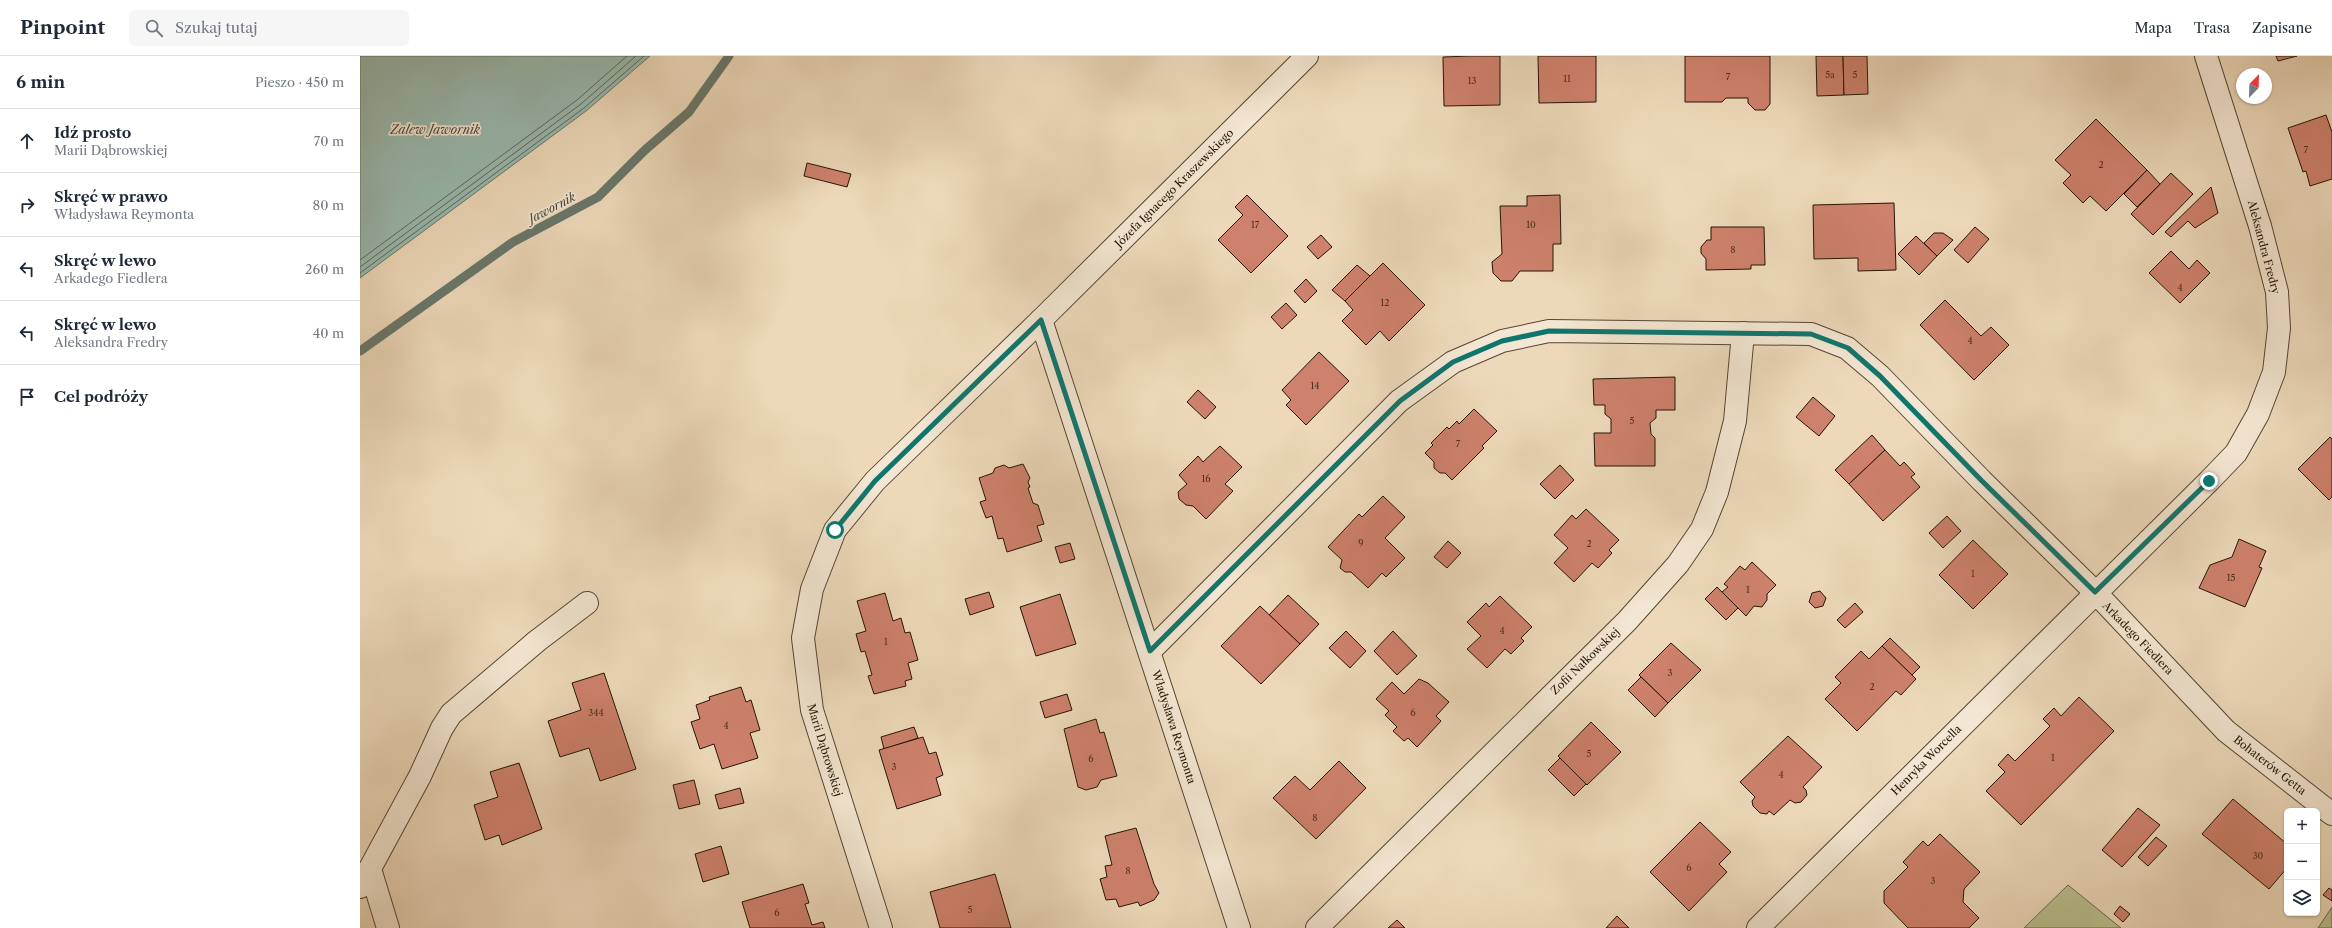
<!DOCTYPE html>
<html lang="pl">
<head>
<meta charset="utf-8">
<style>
  :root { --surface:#fff; --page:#f6f6f7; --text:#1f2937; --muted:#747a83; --line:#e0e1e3 }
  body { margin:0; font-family:"Libre Caslon Text",serif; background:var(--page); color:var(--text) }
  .controls { position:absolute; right:12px; bottom:12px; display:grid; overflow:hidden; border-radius:6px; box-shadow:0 1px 3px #0004 }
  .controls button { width:36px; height:36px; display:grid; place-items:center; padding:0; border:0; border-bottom:1px solid var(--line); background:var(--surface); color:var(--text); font:20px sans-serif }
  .compass { position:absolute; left:1876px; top:12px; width:36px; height:36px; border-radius:50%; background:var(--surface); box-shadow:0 1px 3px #0004; rotate:23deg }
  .stop { position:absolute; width:12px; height:12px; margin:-9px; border:3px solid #0f766e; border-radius:50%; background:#fff }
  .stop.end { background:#0f766e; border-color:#fff; box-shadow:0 1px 4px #0008 }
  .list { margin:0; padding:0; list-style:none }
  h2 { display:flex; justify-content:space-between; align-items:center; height:52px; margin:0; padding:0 16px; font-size:17px }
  h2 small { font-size:13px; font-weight:400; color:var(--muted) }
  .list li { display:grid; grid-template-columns:26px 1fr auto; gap:12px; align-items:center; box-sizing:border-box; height:64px; padding:0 16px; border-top:1px solid var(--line) }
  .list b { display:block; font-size:15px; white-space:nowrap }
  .list p { margin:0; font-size:13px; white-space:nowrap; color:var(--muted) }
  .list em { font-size:13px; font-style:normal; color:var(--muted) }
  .icon { flex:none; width:22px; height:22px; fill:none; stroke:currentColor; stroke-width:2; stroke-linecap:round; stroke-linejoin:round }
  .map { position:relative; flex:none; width:1972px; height:872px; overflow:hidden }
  header { display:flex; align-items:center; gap:24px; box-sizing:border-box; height:56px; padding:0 20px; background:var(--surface); border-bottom:1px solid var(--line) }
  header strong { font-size:19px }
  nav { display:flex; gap:22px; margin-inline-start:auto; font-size:14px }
  .search { width:280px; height:36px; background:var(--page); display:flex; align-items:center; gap:10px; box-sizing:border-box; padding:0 14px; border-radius:6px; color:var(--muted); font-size:15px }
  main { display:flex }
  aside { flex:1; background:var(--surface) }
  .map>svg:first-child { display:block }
  .green { fill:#babf8f; stroke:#6f6a4a }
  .water { fill:#99bab0; stroke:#6a786b }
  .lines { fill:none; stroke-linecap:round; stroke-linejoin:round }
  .shore { stroke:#5e685a; stroke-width:1 }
  .stream { stroke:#6a786b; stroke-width:9 }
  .building { fill:#ce816c; stroke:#241504 }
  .minor-casing { stroke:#564632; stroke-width:24 }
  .minor { stroke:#f3e6d2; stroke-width:22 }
  .route { stroke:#0f766e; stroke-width:5 }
  .labels { text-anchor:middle; stroke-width:3.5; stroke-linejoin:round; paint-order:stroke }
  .number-label { font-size:9px; fill:#4e301e }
  .street-label { font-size:11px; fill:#241504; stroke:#f3e6d2 }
  .water-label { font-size:12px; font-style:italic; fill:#4d4f40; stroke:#f3e6d2 }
</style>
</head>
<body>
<header>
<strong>Pinpoint</strong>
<div class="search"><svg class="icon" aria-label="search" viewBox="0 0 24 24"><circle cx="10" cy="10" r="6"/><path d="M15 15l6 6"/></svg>Szukaj tutaj</div>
<nav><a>Mapa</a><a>Trasa</a><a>Zapisane</a></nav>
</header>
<main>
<aside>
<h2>6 min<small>Pieszo · 450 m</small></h2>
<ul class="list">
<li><svg class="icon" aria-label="ahead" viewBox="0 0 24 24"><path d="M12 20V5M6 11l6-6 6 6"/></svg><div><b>Idź prosto</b><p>Marii Dąbrowskiej</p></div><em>70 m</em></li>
<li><svg class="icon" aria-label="right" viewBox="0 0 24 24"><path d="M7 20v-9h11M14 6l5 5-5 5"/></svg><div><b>Skręć w prawo</b><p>Władysława Reymonta</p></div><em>80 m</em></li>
<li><svg class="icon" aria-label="left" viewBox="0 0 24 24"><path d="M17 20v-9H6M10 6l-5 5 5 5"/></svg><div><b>Skręć w lewo</b><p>Arkadego Fiedlera</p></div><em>260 m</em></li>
<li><svg class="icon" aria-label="left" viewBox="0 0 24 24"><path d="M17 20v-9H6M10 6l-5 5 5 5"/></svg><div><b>Skręć w lewo</b><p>Aleksandra Fredry</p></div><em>40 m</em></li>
<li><svg class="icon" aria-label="arrive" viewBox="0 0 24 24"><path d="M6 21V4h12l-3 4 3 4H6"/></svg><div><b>Cel podróży</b></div></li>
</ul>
</aside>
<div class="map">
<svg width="1972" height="872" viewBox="0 0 1972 872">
  <rect width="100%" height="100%" fill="#edd9ba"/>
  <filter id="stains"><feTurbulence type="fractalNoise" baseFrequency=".005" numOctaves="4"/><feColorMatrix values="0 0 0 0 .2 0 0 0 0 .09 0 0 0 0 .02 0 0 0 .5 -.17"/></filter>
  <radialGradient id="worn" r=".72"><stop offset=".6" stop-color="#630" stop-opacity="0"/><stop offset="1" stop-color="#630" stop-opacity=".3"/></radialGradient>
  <g class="green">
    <path d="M1708 829 1761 872H1664Z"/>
    <path d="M1972 851V872H1958Z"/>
  </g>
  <path class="water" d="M0 0H290L226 55 0 222Z"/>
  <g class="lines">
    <g class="shore">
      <path d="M0 204 217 44 267 0"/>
      <path d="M0 211 221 48 276 0"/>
      <path d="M0 217 224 52 284 0"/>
    </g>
    <path class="stream" d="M0 295 153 186 238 141 285 94 329 56 369 0"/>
  </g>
  <g class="building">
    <path d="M1111 0H1140V49L1084 50 1083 1Z"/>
    <path d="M1178 0H1236V46L1179 47Z"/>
    <path d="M1325 0H1410V48L1405 54H1395L1388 47V42H1366L1362 46H1325Z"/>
    <path d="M1456 0H1483L1484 39 1457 40Z"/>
    <path d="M1483 0H1507L1508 38 1484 39Z"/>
    <path d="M1916 0H1937L1918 5Z"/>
    <path d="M1966 59 1972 76V123L1950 130 1946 115 1943 116 1928 72Z"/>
    <path d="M1736 63 1787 114 1746 155 1730 140 1723 147 1703 127 1711 119 1695 104Z"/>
    <path d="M447 107 491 118 487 131 444 120Z"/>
    <path d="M1787 114 1800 128 1777 151 1764 138Z"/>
    <path d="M1811 117 1833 138 1793 179 1771 158Z"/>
    <path d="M1851 131 1858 157 1835 172 1828 165 1811 181 1805 176Z"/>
    <path d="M887 139 928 180 891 217 858 184 883 159 875 151Z"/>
    <path d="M1200 139 1201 188H1193V215H1160L1152 225H1141L1133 217 1132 206 1142 198 1140 150H1167V140Z"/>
    <path d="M1534 147 1536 214 1498 215V202L1454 203 1453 149Z"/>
    <path d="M1351 171H1404L1405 209H1391V213L1346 214V203L1341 197V191L1347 184H1351Z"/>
    <path d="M1615 171 1629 183 1608 207 1594 194Z"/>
    <path d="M1574 177H1583L1593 184 1577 200 1564 187Z"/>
    <path d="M961 179 972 191 958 203 947 191Z"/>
    <path d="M1556 180 1577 200 1559 219 1538 198Z"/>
    <path d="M1811 195 1829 213 1837 204 1850 217 1820 247 1789 217Z"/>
    <path d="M1023 207 1065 249 1029 285 1020 275 1006 289 982 265 993 254 985 245Z"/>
    <path d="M997 209 1010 220 985 245 972 234Z"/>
    <path d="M946 223 957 235 945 247 934 235Z"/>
    <path d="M1585 244 1621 280 1631 271 1649 289 1614 324 1560 269Z"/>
    <path d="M926 247 937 259 922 273 911 261Z"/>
    <path d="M959 296 989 325 946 369 926 349 931 344 922 334Z"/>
    <path d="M1315 321V354H1296V362L1290 367 1291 378 1295 382V410H1235L1234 377H1251V363L1245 358V349H1234L1233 323Z"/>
    <path d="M838 334 856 351 845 363 827 346Z"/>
    <path d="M1453 341 1475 360 1459 380 1436 361Z"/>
    <path d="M1114 353 1137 375 1122 390 1124 392 1092 424 1085 417H1080L1074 412V406L1065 397 1073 389 1071 387 1087 371 1089 373 1097 365 1099 368Z"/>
    <path d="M1512 379 1525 394 1489 428 1475 414Z"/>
    <path d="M1970 381 1972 383V441L1969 444 1938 413Z"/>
    <path d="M860 390 882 411 865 428 873 435 846 463 833 450 826 449 819 443 818 436 827 428 819 419 838 400 843 406Z"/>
    <path d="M1525 394 1540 410 1544 406 1555 418 1551 421 1560 431 1523 465 1489 428Z"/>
    <path d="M663 408 670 422 668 426 670 431 668 432 673 447 678 449 684 468 677 470 682 485 647 496 643 482 638 483 632 460 626 462 620 446 626 444 619 422 633 417 635 412 644 409 649 412Z"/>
    <path d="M1200 409 1214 424 1195 443 1180 428Z"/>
    <path d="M1023 440 1045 461 1025 482 1045 502 1026 521 1022 517 1008 532 991 516H985L980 512 982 504 968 491 999 458 1002 461Z"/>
    <path d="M1226 453 1259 484 1249 494 1252 497 1238 512 1232 507 1214 526 1194 507 1208 492 1194 479 1212 459 1216 463Z"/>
    <path d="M1587 460 1601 475 1583 492 1569 477Z"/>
    <path d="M1879 483 1906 495 1899 511 1902 512 1885 551 1839 532 1850 509 1872 501Z"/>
    <path d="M1613 484 1648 518 1613 553 1579 519Z"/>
    <path d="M1088 485 1101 497 1087 512 1074 501Z"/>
    <path d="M710 487 715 503 700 507 695 491Z"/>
    <path d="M1392 506 1416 529 1407 538V544L1402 551 1394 550 1386 560 1362 536 1368 531 1364 528 1380 510 1385 514Z"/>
    <path d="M1357 531 1378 552 1366 564 1345 543Z"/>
    <path d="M1460 535 1466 542 1463 550 1455 552 1449 546 1452 537Z"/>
    <path d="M629 536 634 551 610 559 605 543Z"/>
    <path d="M525 537 533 565 541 562 545 577 550 576 558 604 548 607 552 623 545 625 546 630 514 638 508 620 512 619 505 595 501 596 496 578 506 575 497 545Z"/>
    <path d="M700 538 716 588 676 600 660 551Z"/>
    <path d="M928 539 959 568 940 588 909 559Z"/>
    <path d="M1140 540 1172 571 1161 582 1164 585 1151 598 1145 593 1127 612 1107 593 1121 580 1107 566 1126 547 1129 551Z"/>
    <path d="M1495 547 1503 556 1485 572 1477 564Z"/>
    <path d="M900 550 940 588 901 628 861 590Z"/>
    <path d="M986 575 1006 595 990 612 969 592Z"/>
    <path d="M1033 575 1057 600 1037 619 1014 595Z"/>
    <path d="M1530 582 1560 611 1552 619 1522 590Z"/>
    <path d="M1311 587 1341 614 1308 647 1279 619Z"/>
    <path d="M1522 590 1556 623 1541 639 1536 635 1497 675 1465 643 1481 627 1475 621 1501 595 1509 603Z"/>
    <path d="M244 617 276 713 240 725 229 692 200 701 188 665 221 654 212 627Z"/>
    <path d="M1281 621 1308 647 1295 661 1268 634Z"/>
    <path d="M1059 623 1068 627 1089 646 1076 660 1081 665 1057 691 1048 682 1044 685 1033 675 1037 671 1025 659 1029 655 1016 643 1032 626 1044 638Z"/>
    <path d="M381 631 386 646 391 644 400 674 390 677 398 702 362 713 354 688 340 693 331 666 340 663 336 649 350 644 349 641Z"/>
    <path d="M707 638 712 654 685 662 680 646Z"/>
    <path d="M1719 641 1754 675 1661 769 1626 735 1645 716 1638 709 1648 698 1655 705 1690 670 1683 663 1694 652 1701 660Z"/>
    <path d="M736 663 740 677 744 676 757 720 741 724 737 731 726 734 718 731 704 673Z"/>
    <path d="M1231 666 1261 696 1227 729 1198 700Z"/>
    <path d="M554 671 558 682 524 693 521 681Z"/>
    <path d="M1428 680 1462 711 1443 731 1446 734 1447 739 1441 746 1435 747 1430 744 1414 759 1409 755 1407 758 1400 757 1393 750 1392 745 1395 741 1380 726Z"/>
    <path d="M563 681 569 698 576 696 583 719 576 722 581 739 537 753 519 694Z"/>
    <path d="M1200 702 1226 728 1214 740 1188 714Z"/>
    <path d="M979 705 1006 732 956 783 913 742 935 720 950 734Z"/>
    <path d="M159 707 182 773 142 789 139 779 125 784 114 749 138 741 130 716Z"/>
    <path d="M334 724 340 748 319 753 313 729Z"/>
    <path d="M380 732 384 747 359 753 355 739Z"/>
    <path d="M1873 743 1927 788V812L1909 833 1842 778Z"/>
    <path d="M1778 752 1800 769 1762 811 1742 794Z"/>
    <path d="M1340 766 1371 796 1359 808 1367 816 1329 855 1290 816Z"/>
    <path d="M776 772 794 828 799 837 794 844 780 850 778 846 759 851 756 843 746 844 740 823 747 821 745 810 752 809 745 780Z"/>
    <path d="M1580 778 1620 816 1604 833 1603 846 1619 862 1609 872H1548L1524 847V835L1548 811 1543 806 1563 785 1568 790Z"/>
    <path d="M1796 781 1807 790 1788 810 1778 801Z"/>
    <path d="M361 790 369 818 343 826 335 798Z"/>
    <path d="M635 818 651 872H580L570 836Z"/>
    <path d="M443 828 449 847 445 848 452 869 463 866 465 872H390L382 846Z"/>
    <path d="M1969 832 1972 834V845L1963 839Z"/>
    <path d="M1760 850 1770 858 1763 866 1754 858Z"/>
    <path d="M1257 860 1269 872H1246Z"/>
    <path d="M1037 864 1045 872H1028Z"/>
  </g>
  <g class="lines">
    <g class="minor-casing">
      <g id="minor">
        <path d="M681 264 879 872"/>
        <path d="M790 595 1039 345 1093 306 1142 285 1189 275 1451 278 1487 292 1520 320 1622 425 1735 536 1866 675 1972 758"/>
        <path d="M10 813 28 872"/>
        <path d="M0 831 60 720 82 672 91 658 177 585 227 547"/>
        <path d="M521 872 452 654 443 582 452 533 475 474 515 425 681 264 947 0"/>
        <path d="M957 872 1267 565 1318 508 1342 473 1357 436 1375 365 1383 277"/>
        <path d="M1398 872 1849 425 1876 397 1898 358 1914 316 1919 272 1917 236 1900 170 1846 0"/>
      </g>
    </g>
    <use href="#minor" class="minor"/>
  </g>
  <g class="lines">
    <path class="route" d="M475 474 515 425 681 264 790 595 1040 345 1093 306 1142 285 1189 275 1451 278 1488 292 1520 320 1622 425 1735 536 1849 425"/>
  </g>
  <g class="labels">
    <g class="number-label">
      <text x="1470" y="22">5a</text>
      <text x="1495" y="22">5</text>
      <text x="1368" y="24">7</text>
      <text x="1207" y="26">11</text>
      <text x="1112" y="28">13</text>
      <text x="1946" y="97">7</text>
      <text x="1741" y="112">2</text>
      <text x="895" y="172">17</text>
      <text x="1171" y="172">10</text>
      <text x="1373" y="197">8</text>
      <text x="1820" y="235">4</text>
      <text x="1025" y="250">12</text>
      <text x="1610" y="288">4</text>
      <text x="955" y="333">14</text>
      <text x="1272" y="368">5</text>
      <text x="1098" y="391">7</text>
      <text x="846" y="426">16</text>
      <text x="1001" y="490">9</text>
      <text x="1229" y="491">2</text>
      <text x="1613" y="521">1</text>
      <text x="1871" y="525">15</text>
      <text x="1388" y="537">1</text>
      <text x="1142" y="578">4</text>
      <text x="526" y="589">1</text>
      <text x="1310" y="620">3</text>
      <text x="1512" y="634">2</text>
      <text x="236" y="660">344</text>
      <text x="1053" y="660">6</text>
      <text x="366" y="673">4</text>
      <text x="1229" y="701">5</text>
      <text x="1693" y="705">1</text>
      <text x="731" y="706">6</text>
      <text x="534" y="714">3</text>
      <text x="1421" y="722">4</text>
      <text x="955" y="765">8</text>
      <text x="1898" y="803">30</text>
      <text x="1329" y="815">6</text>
      <text x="768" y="818">8</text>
      <text x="1573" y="828">3</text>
      <text x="610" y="857">5</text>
      <text x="417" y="860">6</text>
    </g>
    <g class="street-label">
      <text transform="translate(814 132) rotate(-45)" y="4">Józefa Ignacego Kraszewskiego</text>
      <text transform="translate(1904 191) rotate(75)" y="4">Aleksandra Fredry</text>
      <text transform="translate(1778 582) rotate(46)" y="4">Arkadego Fiedlera</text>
      <text transform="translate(1225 605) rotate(-44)" y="4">Zofii Nałkowskiej</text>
      <text transform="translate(814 671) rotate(72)" y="4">Władysława Reymonta</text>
      <text transform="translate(465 694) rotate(73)" y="4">Marii Dąbrowskiej</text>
      <text transform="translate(1566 704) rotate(-45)" y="4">Henryka Worcella</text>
      <text transform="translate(1910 709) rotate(38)" y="4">Bohaterów Getta</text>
    </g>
    <g class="water-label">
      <text x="75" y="78">Zalew Jawornik</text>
      <text transform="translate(192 152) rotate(-28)" y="4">Jawornik</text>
    </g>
  </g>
  <rect width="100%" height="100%" filter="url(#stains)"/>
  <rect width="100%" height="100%" fill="url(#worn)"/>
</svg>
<div class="controls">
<button>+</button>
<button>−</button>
<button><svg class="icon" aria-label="layers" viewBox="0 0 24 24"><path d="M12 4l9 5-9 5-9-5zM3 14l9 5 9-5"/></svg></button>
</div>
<svg class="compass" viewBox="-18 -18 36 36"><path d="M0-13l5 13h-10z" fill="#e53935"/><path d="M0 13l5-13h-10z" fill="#747a83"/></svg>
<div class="stop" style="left:475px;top:474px"></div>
<div class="stop end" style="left:1849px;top:425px"></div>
</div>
</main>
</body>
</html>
